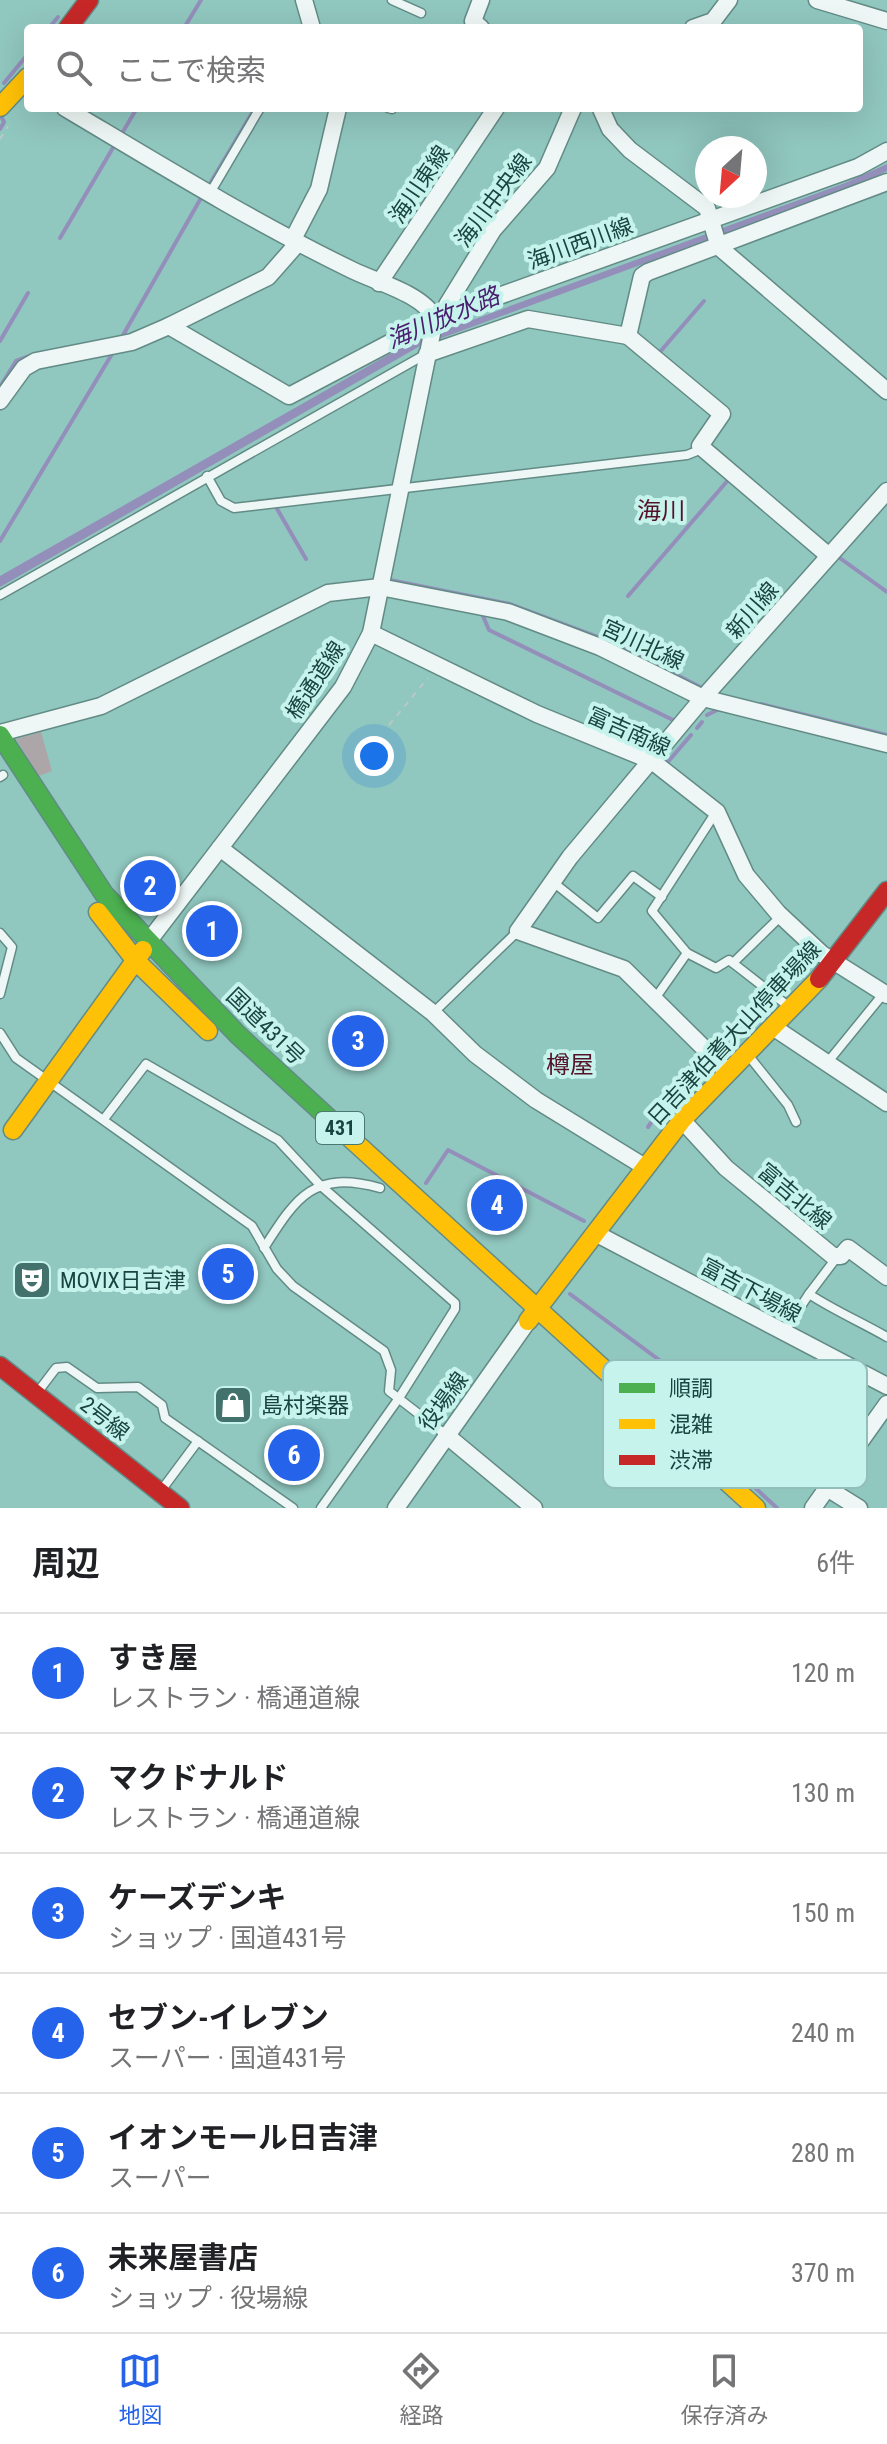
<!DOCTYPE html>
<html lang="ja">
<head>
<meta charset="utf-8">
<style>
  :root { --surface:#fff; --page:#f6f6f6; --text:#202124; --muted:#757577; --line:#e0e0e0; --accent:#2563eb }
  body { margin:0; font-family:"Roboto Condensed","Noto Sans JP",sans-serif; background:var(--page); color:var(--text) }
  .compass { position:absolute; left:695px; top:136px; width:72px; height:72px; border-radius:50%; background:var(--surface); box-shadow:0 8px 32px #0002; rotate:206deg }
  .you { position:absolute; left:374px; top:756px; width:28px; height:28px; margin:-20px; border:6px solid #fff; border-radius:50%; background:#1a73e8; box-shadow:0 0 0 12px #1a73e833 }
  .badge { display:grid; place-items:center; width:52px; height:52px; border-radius:50%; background:var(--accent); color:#fff; font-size:26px; font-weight:700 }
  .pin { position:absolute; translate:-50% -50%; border:4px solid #fff; box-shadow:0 2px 8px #0006 }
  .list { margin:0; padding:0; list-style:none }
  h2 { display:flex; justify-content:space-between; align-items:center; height:104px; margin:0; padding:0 32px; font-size:34px }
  h2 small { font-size:26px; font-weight:400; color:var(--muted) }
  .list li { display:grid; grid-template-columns:52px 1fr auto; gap:24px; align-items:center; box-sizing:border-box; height:120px; padding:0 32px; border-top:2px solid var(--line) }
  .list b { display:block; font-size:30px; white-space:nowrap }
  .list p { margin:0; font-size:26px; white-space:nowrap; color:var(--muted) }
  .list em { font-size:26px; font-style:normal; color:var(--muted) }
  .icon { flex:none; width:44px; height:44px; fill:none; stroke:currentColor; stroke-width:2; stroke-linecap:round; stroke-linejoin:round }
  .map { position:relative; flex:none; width:887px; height:1508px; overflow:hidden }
  .search { position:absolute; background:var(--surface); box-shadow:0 8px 32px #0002; left:24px; right:24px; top:24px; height:88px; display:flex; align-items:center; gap:20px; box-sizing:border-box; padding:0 28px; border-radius:8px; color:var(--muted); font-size:30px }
  .sheet { height:824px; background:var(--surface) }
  nav { display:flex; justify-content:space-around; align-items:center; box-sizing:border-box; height:112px; border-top:2px solid var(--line); background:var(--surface); font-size:22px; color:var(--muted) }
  nav a { display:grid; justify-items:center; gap:4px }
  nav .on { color:var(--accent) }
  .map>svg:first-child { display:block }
  .green { fill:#ada6a9 }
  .water { fill:#948ebb }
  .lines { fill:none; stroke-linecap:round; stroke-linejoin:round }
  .stream { stroke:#948ebb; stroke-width:4 }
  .lane-casing { stroke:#638b86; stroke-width:11 }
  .street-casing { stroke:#638b86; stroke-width:19 }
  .fast-casing { stroke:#638b86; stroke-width:21 }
  .slow-casing { stroke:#638b86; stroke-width:21 }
  .jam-casing { stroke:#638b86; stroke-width:21 }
  .path { stroke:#b8c9c7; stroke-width:2; stroke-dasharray:6 6; stroke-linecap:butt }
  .lane { stroke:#eef7f5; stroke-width:8 }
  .street { stroke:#eef7f5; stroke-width:16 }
  .fast { stroke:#4caf50; stroke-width:18 }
  .slow { stroke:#ffc107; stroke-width:18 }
  .jam { stroke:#c62828; stroke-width:18 }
  .labels { text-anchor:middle; stroke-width:8; stroke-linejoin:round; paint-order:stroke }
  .shield { fill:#c6f4ed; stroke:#4e7973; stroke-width:2 }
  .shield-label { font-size:20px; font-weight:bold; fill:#1a443f }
  .street-label { font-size:22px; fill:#1a443f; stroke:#c6f4ed }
  .poi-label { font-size:22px; fill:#1a443f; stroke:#c6f4ed; text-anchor:start }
  .water-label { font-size:24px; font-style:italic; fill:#4a1e6f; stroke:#c6f4ed }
  .neighbourhood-label { font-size:24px; fill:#551128; stroke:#c6f4ed }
  .key { fill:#c6f4ed; stroke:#92bfb9; stroke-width:2 }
  .key-label { font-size:22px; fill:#1a443f }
</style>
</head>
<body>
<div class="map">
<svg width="887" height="1508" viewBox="0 0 887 1508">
  <rect width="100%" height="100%" fill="#90c7bf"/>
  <path class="green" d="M41 732 52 771 39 776 16 739Z"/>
  <path class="water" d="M887 164V171L858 185 420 346 0 587V576L407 344 845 183Z"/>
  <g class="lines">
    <g class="stream">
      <path d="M49 28 58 17"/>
      <path d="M184 28 201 0"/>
      <path d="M4 83 28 54"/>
      <path d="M0 129 4 122 1 116"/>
      <path d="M121 135 137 108"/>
      <path d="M208 187 255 108"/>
      <path d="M60 238 114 146"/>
      <path d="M122 337 201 198"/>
      <path d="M0 341 28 293"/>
      <path d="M659 353 704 301"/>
      <path d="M0 387 16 361 35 354"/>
      <path d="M276 507 306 559"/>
      <path d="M0 541 112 354"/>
      <path d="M837 556 887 592"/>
      <path d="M390 580 510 604 617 644 704 689"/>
      <path d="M628 596 729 479"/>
      <path d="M483 616 489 630 675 721"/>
      <path d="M761 704 887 735"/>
      <path d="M707 715 717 710"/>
      <path d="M697 728 702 722"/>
      <path d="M666 764 691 735"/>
      <path d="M648 1127 701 1052"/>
      <path d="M426 1183 448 1150 584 1221"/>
      <path d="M570 1294 824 1482"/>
      <path d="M712 1448 777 1508"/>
    </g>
    <g class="lane-casing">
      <g id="lane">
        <path d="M392 0 421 13"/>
        <path d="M388 108 392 109"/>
        <path d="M210 193 260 108"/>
        <path d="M207 476 221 501 234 508 687 455 702 449"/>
        <path d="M0 595 426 354"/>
        <path d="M0 777 3 775"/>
        <path d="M716 812 652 911 687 953 716 968 729 960 788 1006"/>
        <path d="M553 882 598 918 633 876 662 897"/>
        <path d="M0 933 12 947 0 994"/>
        <path d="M733 963 781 916"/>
        <path d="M654 1000 687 953"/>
        <path d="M433 1013 518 931"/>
        <path d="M0 1033 16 1058 252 1226 277 1269 293 1286 384 1351 391 1370 389 1391 446 1435"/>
        <path d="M748 1055 788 1105 796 1122"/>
        <path d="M827 1063 884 993"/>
        <path d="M104 1119 146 1064 278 1140 320 1185 455 1303V1309L399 1398 321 1508"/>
        <path d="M264 1248C297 1196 314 1170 380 1188"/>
        <path d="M809 1294 837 1257"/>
        <path d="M784 1332 809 1294C835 1311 861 1322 887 1337"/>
        <path d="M37 1393 56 1368 67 1367 97 1388 138 1387 162 1405 165 1418 293 1508"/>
        <path d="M160 1492 198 1441"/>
      </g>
    </g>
    <g class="street-casing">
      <g id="street">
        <path d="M304 0 312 28"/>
        <path d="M481 0 473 21 481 28"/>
        <path d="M817 0 887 21"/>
        <path d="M693 28 713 21 729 0"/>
        <path d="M65 108C159 164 253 222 352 270 376 282 424 294 435 319L858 167 887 151"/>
        <path d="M601 109 610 129 630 150 707 208 719 247 887 391"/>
        <path d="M292 241 319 189 338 108"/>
        <path d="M379 283 496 108"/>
        <path d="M445 316 447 305 493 230 547 168 573 108"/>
        <path d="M169 326 289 396 435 319"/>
        <path d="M427 354 528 319 628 336"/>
        <path d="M0 401 24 368 36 361 132 342 169 326 268 277 297 244"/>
        <path d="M829 556 700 446 722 414 628 336 642 276 648 272 887 182"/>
        <path d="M371 633 537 714 652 761 717 812 746 875 778 913 822 954 887 995"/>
        <path d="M0 733 101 706 328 593 380 587 508 612 600 647 703 698 887 744"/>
        <path d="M220 848 433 1013 475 1054 536 1100 645 1167"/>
        <path d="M148 942 343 687 371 633 435 319"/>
        <path d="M773 1027 887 1103"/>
        <path d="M727 1071 624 969 518 931 570 857 703 698 887 491"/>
        <path d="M682 1120 726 1168 833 1256H841L848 1248 887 1277"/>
        <path d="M595 1233 887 1386"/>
        <path d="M446 1435 534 1508"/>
        <path d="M827 1488 859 1508"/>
        <path d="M396 1508 528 1321"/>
        <path d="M813 1508 887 1404"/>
      </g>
    </g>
    <g class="fast-casing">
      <path id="fast" d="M0 735 104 894 238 1035 347 1135"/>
    </g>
    <g class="slow-casing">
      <g id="slow">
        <path d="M0 107 28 77"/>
        <path d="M98 912 136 961 208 1031"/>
        <path d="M13 1130 143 950"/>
        <path d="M347 1135 756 1508"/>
        <path d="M528 1321 682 1120 819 979"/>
      </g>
    </g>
    <g class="jam-casing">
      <g id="jam">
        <path d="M68 28 89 0"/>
        <path d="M819 979 887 891"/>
        <path d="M0 1366 180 1508"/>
      </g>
    </g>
    <g class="path">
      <path d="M0 139 8 126"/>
      <path d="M389 725 428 678"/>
    </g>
    <use href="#lane" class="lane"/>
    <use href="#street" class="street"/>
    <use href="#fast" class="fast"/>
    <use href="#slow" class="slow"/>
    <use href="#jam" class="jam"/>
  </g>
  <defs>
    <g id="theatre-square" transform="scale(2)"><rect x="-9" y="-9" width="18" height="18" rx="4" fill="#43726c" stroke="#c6f4ed"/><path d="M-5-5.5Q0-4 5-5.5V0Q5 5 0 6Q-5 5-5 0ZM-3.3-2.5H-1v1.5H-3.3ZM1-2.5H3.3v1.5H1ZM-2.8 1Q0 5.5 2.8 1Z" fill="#fff"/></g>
    <g id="shop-square" transform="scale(2)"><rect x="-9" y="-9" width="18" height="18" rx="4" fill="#43726c" stroke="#c6f4ed"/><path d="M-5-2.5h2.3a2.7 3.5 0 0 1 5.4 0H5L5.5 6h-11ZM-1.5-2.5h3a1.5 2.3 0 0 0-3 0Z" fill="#fff"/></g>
  </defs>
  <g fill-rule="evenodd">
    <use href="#theatre-square" x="32" y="1280"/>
    <use href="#shop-square" x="233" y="1405"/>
  </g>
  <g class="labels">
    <rect class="shield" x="316" y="1112" width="48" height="32" rx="6"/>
    <g class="shield-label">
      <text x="340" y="1135">431</text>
    </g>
    <g class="street-label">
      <text transform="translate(419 184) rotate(-56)" y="8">海川東線</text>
      <text transform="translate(493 200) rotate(-53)" y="8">海川中央線</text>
      <text transform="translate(580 243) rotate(-20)" y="8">海川西川線</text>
      <text transform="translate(752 610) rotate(-49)" y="8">新川線</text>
      <text transform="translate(643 644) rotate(25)" y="8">宮川北線</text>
      <text transform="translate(315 680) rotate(-57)" y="8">橋通道線</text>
      <text transform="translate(629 731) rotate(24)" y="8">富吉南線</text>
      <text transform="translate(266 1026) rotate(44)" y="8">国道431号</text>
      <text transform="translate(734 1033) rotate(-47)" y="8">日吉津伯耆大山停車場線</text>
      <text transform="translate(795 1196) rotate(40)" y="8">富吉北線</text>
      <text transform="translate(751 1290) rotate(28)" y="8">富吉下場線</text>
      <text transform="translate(443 1401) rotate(-54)" y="8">役場線</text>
      <text transform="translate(105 1418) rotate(38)" y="8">2号線</text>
    </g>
    <g class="poi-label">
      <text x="60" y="1288">MOVIX日吉津</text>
      <text x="261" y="1413">島村楽器</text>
    </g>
    <g class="water-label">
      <text transform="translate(443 318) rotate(-23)" y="8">海川放水路</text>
    </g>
    <g class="neighbourhood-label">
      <text x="661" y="519">海川</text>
      <text x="570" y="1073">樽屋</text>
    </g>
  </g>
  <rect x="603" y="1360" width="264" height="128" rx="12" class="key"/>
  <rect x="619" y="1383" width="36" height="10" fill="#4caf50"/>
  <rect x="619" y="1419" width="36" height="10" fill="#ffc107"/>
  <rect x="619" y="1455" width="36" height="10" fill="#c62828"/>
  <g class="key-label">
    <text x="669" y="1396">順調</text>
    <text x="669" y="1432">混雑</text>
    <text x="669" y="1468">渋滞</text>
  </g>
</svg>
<svg class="compass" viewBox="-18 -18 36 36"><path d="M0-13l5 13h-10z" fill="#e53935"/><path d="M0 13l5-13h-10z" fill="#757577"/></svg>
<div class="you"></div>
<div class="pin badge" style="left:212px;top:931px">1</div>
<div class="pin badge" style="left:150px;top:886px">2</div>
<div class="pin badge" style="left:358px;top:1041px">3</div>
<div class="pin badge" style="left:497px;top:1205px">4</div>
<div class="pin badge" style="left:228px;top:1274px">5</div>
<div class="pin badge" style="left:294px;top:1455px">6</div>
<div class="search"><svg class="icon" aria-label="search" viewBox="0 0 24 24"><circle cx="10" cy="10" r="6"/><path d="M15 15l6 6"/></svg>ここで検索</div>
</div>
<section class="sheet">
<h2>周辺<small>6件</small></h2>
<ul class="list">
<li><span class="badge">1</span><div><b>すき屋</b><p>レストラン · 橋通道線</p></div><em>120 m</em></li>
<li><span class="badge">2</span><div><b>マクドナルド</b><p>レストラン · 橋通道線</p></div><em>130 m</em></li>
<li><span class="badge">3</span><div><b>ケーズデンキ</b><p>ショップ · 国道431号</p></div><em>150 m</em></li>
<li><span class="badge">4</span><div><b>セブン-イレブン</b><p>スーパー · 国道431号</p></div><em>240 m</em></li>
<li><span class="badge">5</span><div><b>イオンモール日吉津</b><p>スーパー</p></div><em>280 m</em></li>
<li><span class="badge">6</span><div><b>未来屋書店</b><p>ショップ · 役場線</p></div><em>370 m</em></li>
</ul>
</section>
<nav>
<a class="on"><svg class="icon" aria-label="map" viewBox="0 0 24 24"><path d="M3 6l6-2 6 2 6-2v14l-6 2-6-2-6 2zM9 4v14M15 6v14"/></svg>地図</a>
<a><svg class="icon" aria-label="directions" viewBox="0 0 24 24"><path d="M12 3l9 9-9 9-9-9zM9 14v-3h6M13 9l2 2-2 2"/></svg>経路</a>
<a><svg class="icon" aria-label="saved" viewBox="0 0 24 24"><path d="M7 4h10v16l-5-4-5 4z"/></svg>保存済み</a>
</nav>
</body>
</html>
